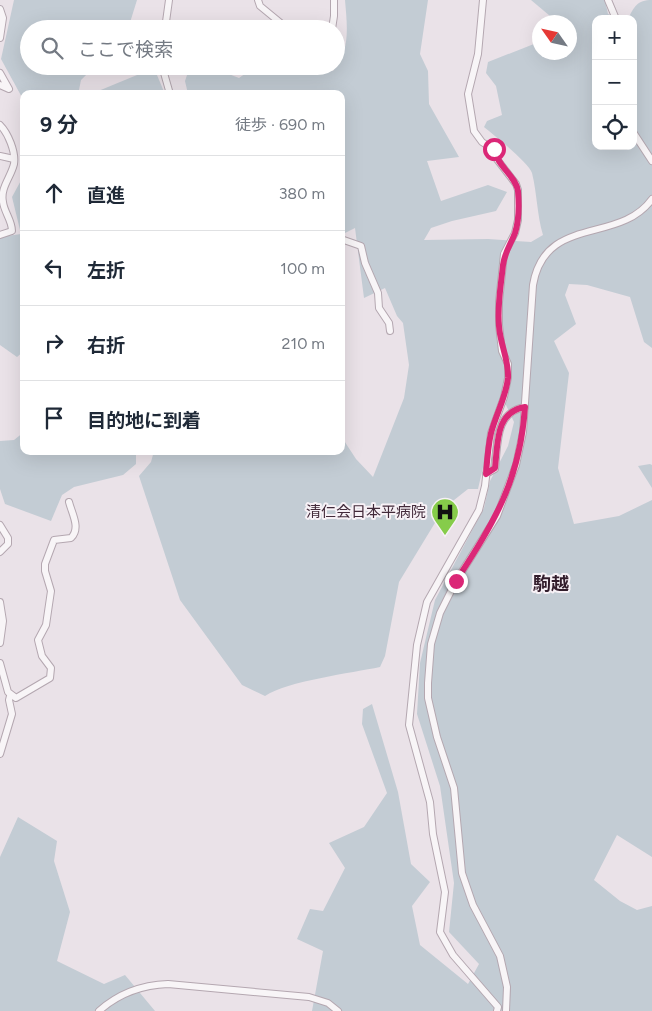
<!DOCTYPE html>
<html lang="ja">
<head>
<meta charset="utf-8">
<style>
  :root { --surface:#fff; --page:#f2f2f3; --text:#1f2937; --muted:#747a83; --line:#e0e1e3 }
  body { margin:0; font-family:Figtree,"Noto Sans JP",sans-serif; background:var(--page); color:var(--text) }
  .controls { position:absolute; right:15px; top:15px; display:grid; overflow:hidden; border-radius:10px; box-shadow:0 5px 20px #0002 }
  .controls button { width:45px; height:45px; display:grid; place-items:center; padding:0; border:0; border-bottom:1px solid var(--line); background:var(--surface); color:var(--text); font:25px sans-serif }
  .compass { position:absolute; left:532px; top:15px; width:45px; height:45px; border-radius:50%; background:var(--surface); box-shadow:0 5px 20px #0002; rotate:304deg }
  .stop { position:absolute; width:15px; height:15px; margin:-11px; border:4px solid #db2777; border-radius:50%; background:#fff }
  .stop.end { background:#db2777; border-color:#fff; box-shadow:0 1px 5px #0008 }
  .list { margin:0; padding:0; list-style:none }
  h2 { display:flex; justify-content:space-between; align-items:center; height:65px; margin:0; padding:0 20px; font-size:21px }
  h2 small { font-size:16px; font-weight:400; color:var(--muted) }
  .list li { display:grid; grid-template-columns:32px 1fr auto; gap:15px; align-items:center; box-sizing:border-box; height:75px; padding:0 20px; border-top:1px solid var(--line) }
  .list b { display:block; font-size:19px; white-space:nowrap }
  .list em { font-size:16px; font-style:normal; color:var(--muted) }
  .icon { flex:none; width:28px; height:28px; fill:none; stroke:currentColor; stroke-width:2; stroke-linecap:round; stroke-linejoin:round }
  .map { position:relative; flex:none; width:652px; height:1011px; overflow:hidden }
  .search { position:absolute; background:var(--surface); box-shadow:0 5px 20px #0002; left:20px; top:20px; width:325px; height:55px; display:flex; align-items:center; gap:12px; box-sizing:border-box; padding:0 18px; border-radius:28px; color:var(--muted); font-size:19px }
  .panel { position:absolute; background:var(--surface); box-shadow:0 5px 20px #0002; left:20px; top:90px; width:325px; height:365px; border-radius:10px }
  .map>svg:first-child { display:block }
  .green { fill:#c3ccd4 }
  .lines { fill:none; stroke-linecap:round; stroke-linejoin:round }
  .minor-casing { stroke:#b4a7b0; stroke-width:8 }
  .minor { stroke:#f8f5f7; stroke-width:6 }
  .route { stroke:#db2777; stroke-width:6 }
  .labels { text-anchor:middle; stroke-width:4; stroke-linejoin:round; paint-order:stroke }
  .poi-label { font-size:15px; fill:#422a3a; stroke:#f7f1f6; text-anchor:end }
  .quarter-label { font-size:18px; font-weight:bold; fill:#321c2b; stroke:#f7f1f6 }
</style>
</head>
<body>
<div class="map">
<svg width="652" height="1011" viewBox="0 0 652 1011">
  <rect width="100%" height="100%" fill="#eae2e8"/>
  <g class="green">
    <path d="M14 0H137L128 29H29V66H95L81 80 79 90 85 94H24V101L1 59Z"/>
    <path d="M345 0H428L420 54 428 71 429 104 459 157 427 161 441 201 488 185 507 192 496 211 452 221 431 228 424 240 488 239 531 242 543 235C537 215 537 193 532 173 529 163 494 135 484 127L487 121 502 115 496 86 486 73 488 62 539 42 540 52H570V22H551L550 16 531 0H605L608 14 620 19H596V146H633V19H628C634 7 637 0 652 0V348L644 342 630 297 587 285 569 284 565 295 576 324 554 341 569 373 558 468 574 524 619 516 652 500V857L617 835 594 880 620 901 637 910 652 906V1011H312L323 951 297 939 310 909 323 911 345 868 329 843 364 827 387 793 362 724 363 709 372 704 398 792 411 864 430 882 412 906 420 945 468 984 479 964 449 932 454 883 440 786 417 714 420 663 435 600 484 508 490 481 508 446 514 422 506 405 497 406 478 489H468L444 508 399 582 385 656 380 667C352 673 287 681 265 696L242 685 180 600 139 476 151 462 154 451H341V436L356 459 373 477 404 398 409 365 403 323 397 316 385 288 364 298 355 228 341 235V94H188L185 81 190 66H208L239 78 256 66H293L301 72 333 71C351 51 347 24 345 0Z"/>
    <path d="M154 68 165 94H91Z"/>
    <path d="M24 175V351L17 357 0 345V237L21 234 12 197Z"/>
    <path d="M24 432V451H136V464L123 475 74 487 62 495 51 521 5 504 0 489V441L14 440Z"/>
    <path d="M650 464 652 465V488L638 466Z"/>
    <path d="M18 817 57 841 54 861 70 912 57 961 104 984 125 975 155 1011H0V857Z"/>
  </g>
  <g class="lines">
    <g class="minor-casing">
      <g id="minor">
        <path d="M258 0 260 6 288 29"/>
        <path d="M483 0 478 54 468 94 474 131 482 142 493 149 496 158 516 184 518 190V220L515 233 504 254 499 302V325L502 351 508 364V378L504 397 491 433 485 486 479 510 427 602 417 645 409 725 430 802 433 834 445 892 440 932 453 955 498 1007 497 1011"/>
        <path d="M608 0 616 19"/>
        <path d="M0 9 3 18 0 38"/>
        <path d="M165 29 169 0"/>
        <path d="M332 29 334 16V0"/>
        <path d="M162 66 170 94"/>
        <path d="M0 73 9 89 0 85"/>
        <path d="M0 125C8 133 16 152 14 164 11 177 0 188 3 202 4 212 12 220 12 231L0 235"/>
        <path d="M633 132 652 161"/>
        <path d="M0 156 14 159"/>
        <path d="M341 239 361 246 365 263 378 293 379 308 389 323 390 331"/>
        <path d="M486 474 495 469C498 443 495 412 525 407"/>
        <path d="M0 525 8 538V544L0 552"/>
        <path d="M0 602 3 621 0 643"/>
        <path d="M0 663 8 692 16 698 50 678 51 668 42 656 38 640 46 625 51 591 45 571V564L54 540 71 538C81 528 72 514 69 502"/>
        <path d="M0 754 12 714 9 700 10 696"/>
        <path d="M99 1011C119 993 142 985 168 984L309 997 328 1003 338 1011"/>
        <path d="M506 1011 507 987 500 956 473 905 462 873 454 788 437 737 428 698V683L431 644 440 613 456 581 497 516 516 465 523 432 533 285C545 214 619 245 652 199"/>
      </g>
    </g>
    <use href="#minor" class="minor"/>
  </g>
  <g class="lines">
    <path class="route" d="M456 581C495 521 520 480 525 407 495 412 498 443 495 468L486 474C487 461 488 446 491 433 496 414 506 397 508 378 509 360 500 344 499 326 497 305 501 285 503 265 505 251 511 244 515 233 519 221 519 203 518 191 516 176 497 166 494 149"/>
  </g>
  <defs>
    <g id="hospital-pin" transform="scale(1.4375)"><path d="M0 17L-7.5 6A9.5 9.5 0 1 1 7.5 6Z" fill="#86cc4a" stroke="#f7f1f6"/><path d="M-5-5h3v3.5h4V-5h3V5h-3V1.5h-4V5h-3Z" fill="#111"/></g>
  </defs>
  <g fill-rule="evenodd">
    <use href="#hospital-pin" x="445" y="512"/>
  </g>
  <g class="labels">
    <g class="poi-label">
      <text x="426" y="517">清仁会日本平病院</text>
    </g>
    <g class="quarter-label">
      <text x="551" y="590">駒越</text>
    </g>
  </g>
</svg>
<div class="controls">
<button>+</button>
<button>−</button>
<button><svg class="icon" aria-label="locate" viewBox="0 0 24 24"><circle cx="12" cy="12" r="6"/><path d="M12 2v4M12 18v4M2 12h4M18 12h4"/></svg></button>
</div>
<svg class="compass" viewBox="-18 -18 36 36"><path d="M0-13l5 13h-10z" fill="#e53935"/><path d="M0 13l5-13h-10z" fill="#747a83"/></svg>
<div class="stop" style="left:494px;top:149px"></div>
<div class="stop end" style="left:456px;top:581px"></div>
<div class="search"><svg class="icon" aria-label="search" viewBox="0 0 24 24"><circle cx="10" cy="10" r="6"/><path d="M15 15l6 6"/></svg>ここで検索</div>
<section class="panel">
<h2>9 分<small>徒歩 · 690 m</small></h2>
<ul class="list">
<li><svg class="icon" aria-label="ahead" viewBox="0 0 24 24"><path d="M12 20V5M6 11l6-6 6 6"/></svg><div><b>直進</b></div><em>380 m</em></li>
<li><svg class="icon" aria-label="left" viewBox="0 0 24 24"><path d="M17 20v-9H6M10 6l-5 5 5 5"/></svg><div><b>左折</b></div><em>100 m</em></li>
<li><svg class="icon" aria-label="right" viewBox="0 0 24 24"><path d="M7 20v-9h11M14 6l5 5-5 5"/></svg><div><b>右折</b></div><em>210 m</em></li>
<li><svg class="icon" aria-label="arrive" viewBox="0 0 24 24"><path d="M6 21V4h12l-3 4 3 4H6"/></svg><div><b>目的地に到着</b></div></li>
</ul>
</section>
</div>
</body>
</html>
